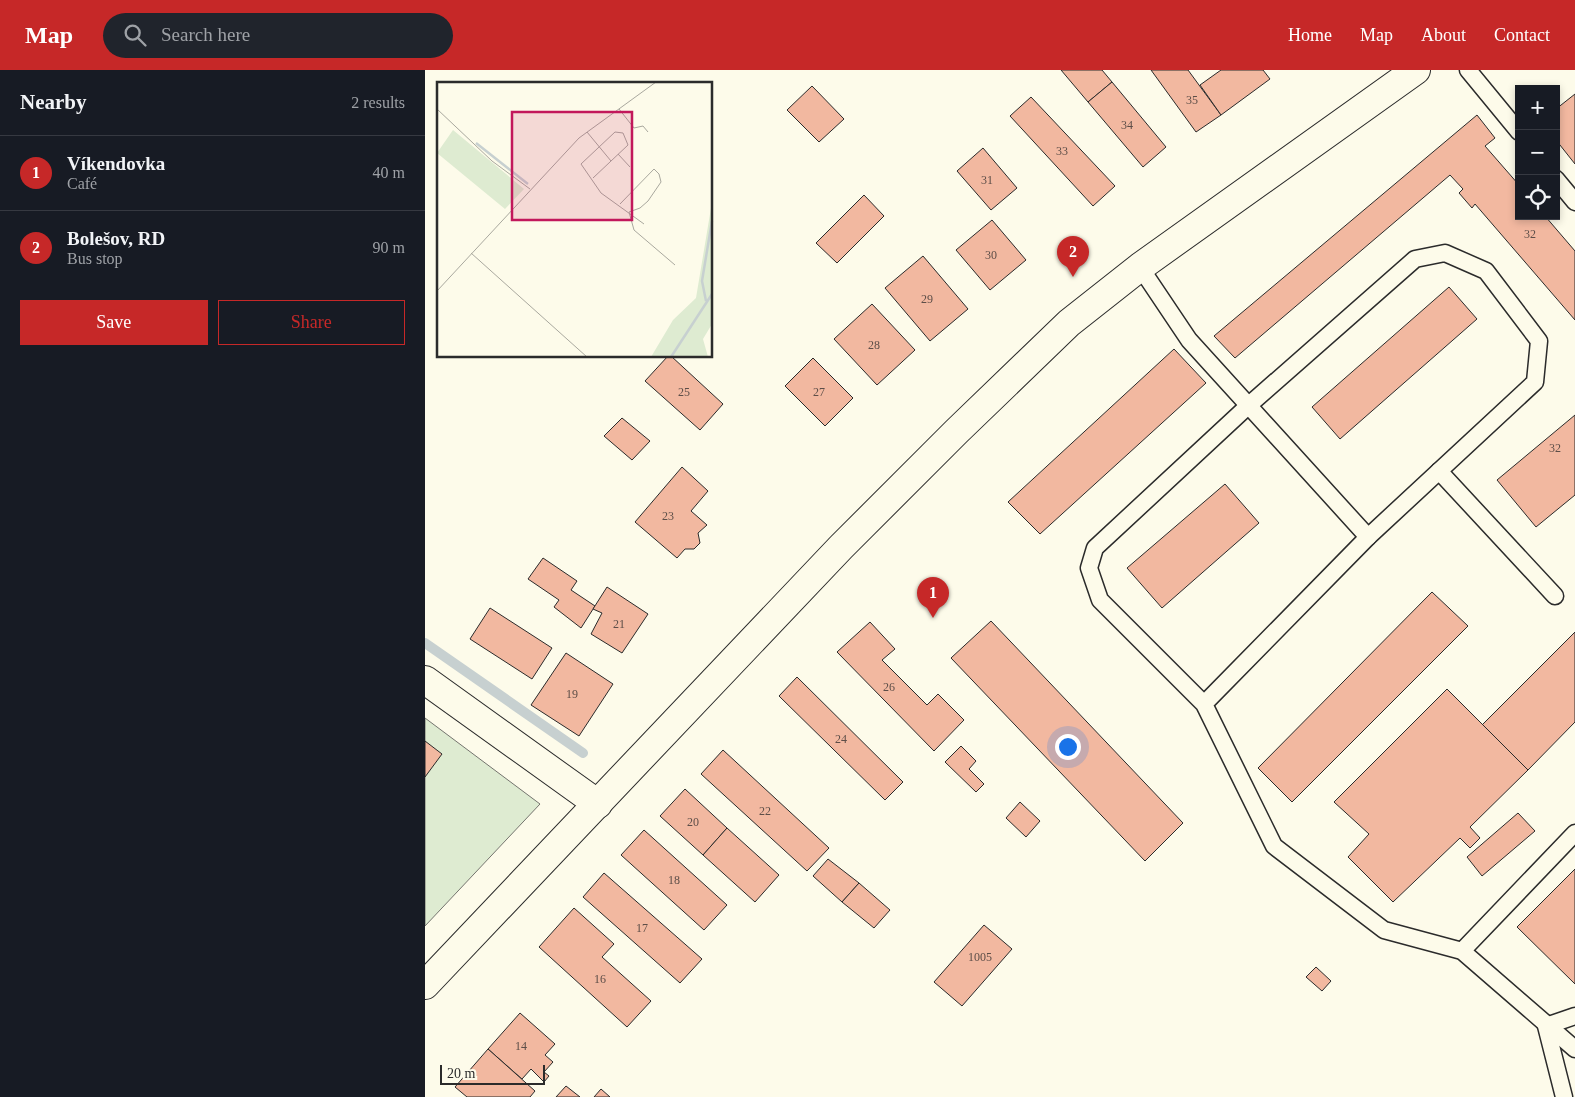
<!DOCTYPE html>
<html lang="en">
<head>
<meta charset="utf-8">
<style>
  :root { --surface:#171b24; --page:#20242c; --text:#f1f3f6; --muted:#9ea1a6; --line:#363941; --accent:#c62828 }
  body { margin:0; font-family:Georgia,serif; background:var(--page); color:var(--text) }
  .controls { position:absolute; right:15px; top:15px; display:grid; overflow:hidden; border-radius:0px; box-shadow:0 2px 8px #0003 }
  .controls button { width:45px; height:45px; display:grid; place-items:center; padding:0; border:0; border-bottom:1px solid var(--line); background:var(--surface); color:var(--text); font:25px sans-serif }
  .scale { position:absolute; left:15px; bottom:12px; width:105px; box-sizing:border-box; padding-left:5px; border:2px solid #2b2b2b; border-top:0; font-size:14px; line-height:18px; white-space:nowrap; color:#2b2b2b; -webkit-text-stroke:4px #fdfbea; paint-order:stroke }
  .you { position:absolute; left:642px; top:676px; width:18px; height:18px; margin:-12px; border:4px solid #fff; border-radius:50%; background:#1a73e8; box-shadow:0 0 0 8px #1a73e833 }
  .badge { display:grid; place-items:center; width:32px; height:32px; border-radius:50%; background:var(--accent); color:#fff; font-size:16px; font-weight:700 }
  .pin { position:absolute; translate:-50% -41px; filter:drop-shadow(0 1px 2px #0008) }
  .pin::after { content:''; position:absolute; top:26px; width:18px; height:15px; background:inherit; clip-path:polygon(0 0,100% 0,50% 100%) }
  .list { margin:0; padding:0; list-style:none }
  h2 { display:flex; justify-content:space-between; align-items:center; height:65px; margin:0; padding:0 20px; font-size:21px }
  h2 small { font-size:16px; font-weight:400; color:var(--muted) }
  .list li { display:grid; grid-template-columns:32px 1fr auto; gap:15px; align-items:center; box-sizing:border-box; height:75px; padding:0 20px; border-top:1px solid var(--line) }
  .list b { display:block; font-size:19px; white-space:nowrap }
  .list p { margin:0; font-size:16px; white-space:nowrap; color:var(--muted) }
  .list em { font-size:16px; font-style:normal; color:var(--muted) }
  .actions { display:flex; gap:10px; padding:15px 20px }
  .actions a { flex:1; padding:11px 0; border:1px solid var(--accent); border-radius:0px; text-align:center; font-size:18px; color:var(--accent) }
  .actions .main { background:var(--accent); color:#fff }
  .icon { flex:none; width:28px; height:28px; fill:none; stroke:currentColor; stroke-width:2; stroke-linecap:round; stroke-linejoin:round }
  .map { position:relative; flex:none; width:1150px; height:1027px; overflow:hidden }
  header { display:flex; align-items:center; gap:30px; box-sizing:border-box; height:70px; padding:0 25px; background:var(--accent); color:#fff }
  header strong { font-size:24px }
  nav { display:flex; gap:28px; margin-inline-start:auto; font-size:18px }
  .search { width:350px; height:45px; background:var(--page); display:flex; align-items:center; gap:12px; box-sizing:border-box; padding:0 18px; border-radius:28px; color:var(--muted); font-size:19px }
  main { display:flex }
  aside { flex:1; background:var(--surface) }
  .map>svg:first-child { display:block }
  .green { fill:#deebd1; stroke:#74746e }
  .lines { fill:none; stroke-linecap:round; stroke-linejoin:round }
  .stream { stroke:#c7d0d0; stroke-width:10 }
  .building { fill:#f2b8a0; stroke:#2b2b2b }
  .service-casing { stroke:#2b2b2b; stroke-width:19 }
  .minor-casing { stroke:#2b2b2b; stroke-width:30 }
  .secondary-casing { stroke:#2b2b2b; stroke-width:30 }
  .service { stroke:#fdfbea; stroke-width:16 }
  .minor { stroke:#fdfbea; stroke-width:28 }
  .secondary { stroke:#fdfbea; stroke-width:28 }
  .labels { text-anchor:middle; stroke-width:4; stroke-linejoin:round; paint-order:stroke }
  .number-label { font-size:12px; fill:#5d4e48 }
  .inset-river { fill:none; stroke:#c7d0d0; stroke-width:2.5 }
  .inset-road { fill:none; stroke:#a9a89e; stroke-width:1 }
  .view { fill:#c2185b; fill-opacity:0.15; stroke:#c2185b; stroke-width:2.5 }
  .inset-edge { fill:none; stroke:#2b2b2b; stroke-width:2.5 }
</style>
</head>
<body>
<header>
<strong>Map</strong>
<div class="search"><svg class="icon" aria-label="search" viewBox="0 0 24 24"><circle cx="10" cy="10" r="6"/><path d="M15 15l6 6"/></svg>Search here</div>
<nav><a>Home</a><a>Map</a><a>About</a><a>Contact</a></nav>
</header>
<main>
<aside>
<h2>Nearby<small>2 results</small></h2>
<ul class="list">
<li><span class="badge">1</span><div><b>Víkendovka</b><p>Café</p></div><em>40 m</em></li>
<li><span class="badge">2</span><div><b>Bolešov, RD</b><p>Bus stop</p></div><em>90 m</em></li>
</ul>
<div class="actions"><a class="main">Save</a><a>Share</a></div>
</aside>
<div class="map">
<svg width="1150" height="1027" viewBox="0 0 1150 1027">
  <rect width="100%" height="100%" fill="#fdfbea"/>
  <path class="green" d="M0 648 115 734 0 856Z"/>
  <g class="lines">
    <path class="stream" d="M0 573 158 683"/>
  </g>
  <g class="building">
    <path d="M636 0H677L687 12 663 32Z"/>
    <path d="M726 0H763L796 45 771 62Z"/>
    <path d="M796 0H838L845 9 796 45 775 15Z"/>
    <path d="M687 12 741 77 718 97 663 32Z"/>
    <path d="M387 16 419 49 394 72 362 40Z"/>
    <path d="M1150 24V94L1131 70V39Z"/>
    <path d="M606 27 690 116 668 136 585 46Z"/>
    <path d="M1052 45 1070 68 1060 76 1094 115V146H1120L1150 181V250L1050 134 1047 138 1034 123 1038 119 1025 105 810 288 789 266Z"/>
    <path d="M558 78 592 118 566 140 532 101Z"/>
    <path d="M439 125 459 146 412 193 391 173Z"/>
    <path d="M567 150 601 190 565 220 531 180Z"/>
    <path d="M498 186 543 239 505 271 460 218Z"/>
    <path d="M1024 217 1052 249 915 369 887 337Z"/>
    <path d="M447 234 490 280 452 315 409 269Z"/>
    <path d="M749 279 781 313 615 464 583 432Z"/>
    <path d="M243 286H246L298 334 275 360 220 311Z"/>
    <path d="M388 288 428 328 400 356 360 316Z"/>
    <path d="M1150 345V425L1111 457 1072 410Z"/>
    <path d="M197 348 225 371 207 390 179 366Z"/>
    <path d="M257 397 283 421 266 441 282 455 273 463 275 473 269 479H260L252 488 210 452Z"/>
    <path d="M800 414 834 453 737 538 702 498Z"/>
    <path d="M118 488 152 511 146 520 170 536 156 558 129 537 134 530 103 509Z"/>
    <path d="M182 517 223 544 197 583 166 564 177 543 168 539Z"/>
    <path d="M1007 522 1043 556 867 732 833 698Z"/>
    <path d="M65 538 127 578 107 609 45 569Z"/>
    <path d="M566 551 758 753 720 791 526 588Z"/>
    <path d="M445 552 470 579 457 590 502 635 513 624 539 650 509 681 412 582Z"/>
    <path d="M1150 562V652L1103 700 1057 655Z"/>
    <path d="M141 583 188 614 154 666 106 635Z"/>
    <path d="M372 607 478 712 460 730 354 626Z"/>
    <path d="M1022 619 1103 700 1045 757 1055 768 1045 778 1035 768 968 832 923 787 944 764 909 732Z"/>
    <path d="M0 671 17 684 0 707Z"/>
    <path d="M536 676 551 691 544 699 559 714 551 722 520 692Z"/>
    <path d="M298 680 404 778 382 801 276 704Z"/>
    <path d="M260 719 302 758 278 785 235 746Z"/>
    <path d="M595 732 615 751 601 767 581 748Z"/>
    <path d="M1093 743 1110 761 1057 806 1042 787Z"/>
    <path d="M302 758 354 805 330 832 278 785Z"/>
    <path d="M219 760 302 835 279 860 196 785Z"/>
    <path d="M403 789 434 813 417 832 388 806Z"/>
    <path d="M1150 799V914L1092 857Z"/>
    <path d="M179 803 277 889 255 913 158 827Z"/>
    <path d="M434 813 465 840 449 858 417 832Z"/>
    <path d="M149 838 189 874 177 887 226 931 202 957 114 877Z"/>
    <path d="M559 855 587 879 537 936 509 912Z"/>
    <path d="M891 897 906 911 897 921 881 907Z"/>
    <path d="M95 943 130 974 120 985 128 992 119 1002 124 1006 119 1012 106 999 97 1009 63 979Z"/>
    <path d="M63 979 110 1021 105 1027H42L30 1017Z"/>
    <path d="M141 1016 155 1027H131Z"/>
    <path d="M176 1019 185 1027H169Z"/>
  </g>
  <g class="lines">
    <g class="service-casing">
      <g id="service">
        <path d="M1043 0 1094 62"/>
        <path d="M1131 109 1150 132"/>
        <path d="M715 197 764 270 943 467"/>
        <path d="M1014 401 1130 526"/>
        <path d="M779 634 943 467 1110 312 1114 271 1061 201 1020 183 990 189 824 335 670 478 664 498 675 530 779 634 849 776 959 860 1037 881 1150 979"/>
        <path d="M1037 881 1150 763"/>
        <path d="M1139 1027 1121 956 1150 946"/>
      </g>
    </g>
    <g class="minor-casing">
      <path id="minor" d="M0 610 173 734"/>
    </g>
    <g class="secondary-casing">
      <path id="secondary" d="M0 915 416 477 532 361 644 253 715 197 991 0"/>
    </g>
    <use href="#service" class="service"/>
    <use href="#minor" class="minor"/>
    <use href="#secondary" class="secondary"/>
  </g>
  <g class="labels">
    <g class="number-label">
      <text x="767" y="34">35</text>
      <text x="702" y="59">34</text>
      <text x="637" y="85">33</text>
      <text x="562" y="114">31</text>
      <text x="1105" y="168">32</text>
      <text x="566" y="189">30</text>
      <text x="502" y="233">29</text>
      <text x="449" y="279">28</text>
      <text x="259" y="326">25</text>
      <text x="394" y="326">27</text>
      <text x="1130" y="382">32</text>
      <text x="243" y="450">23</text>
      <text x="194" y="558">21</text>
      <text x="464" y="621">26</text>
      <text x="147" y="628">19</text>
      <text x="416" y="673">24</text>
      <text x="340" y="745">22</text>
      <text x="268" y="756">20</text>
      <text x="249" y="814">18</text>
      <text x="217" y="862">17</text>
      <text x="555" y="891">1005</text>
      <text x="175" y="913">16</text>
      <text x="96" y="980">14</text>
    </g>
  </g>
  <g transform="translate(12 12)">
    <rect width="275" height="275" fill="#fdfbea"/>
    <path d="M16 48 87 107 68 127 0 71ZM275 120V242L266 257 271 275H214L236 238 259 216Z" fill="#deebd1"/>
    <path class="inset-river" d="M39 61 91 102M269 219 265 199 275 139M234 275 275 212"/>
    <path class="inset-road" d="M0 27 55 79 93 107M182 27 197 46 206 44 211 50M150 50 174 79M181 72 193 85M156 96 191 63 186 51 178 50 144 82 164 111 207 142M183 122 217 87 222 92 224 100 211 119 203 126 192 130 197 148 238 183M34 171 150 275M0 209 142 56 219 0"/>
    <path class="view" d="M75 30H195V138H75Z"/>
    <rect width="275" height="275" class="inset-edge"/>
  </g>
</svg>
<div class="controls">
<button>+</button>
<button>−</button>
<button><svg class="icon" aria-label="locate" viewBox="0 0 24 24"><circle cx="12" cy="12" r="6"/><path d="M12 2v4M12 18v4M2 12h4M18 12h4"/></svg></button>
</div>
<div class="scale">20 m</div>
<div class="you"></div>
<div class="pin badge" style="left:508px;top:548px">1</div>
<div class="pin badge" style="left:648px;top:207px">2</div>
</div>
</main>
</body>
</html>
